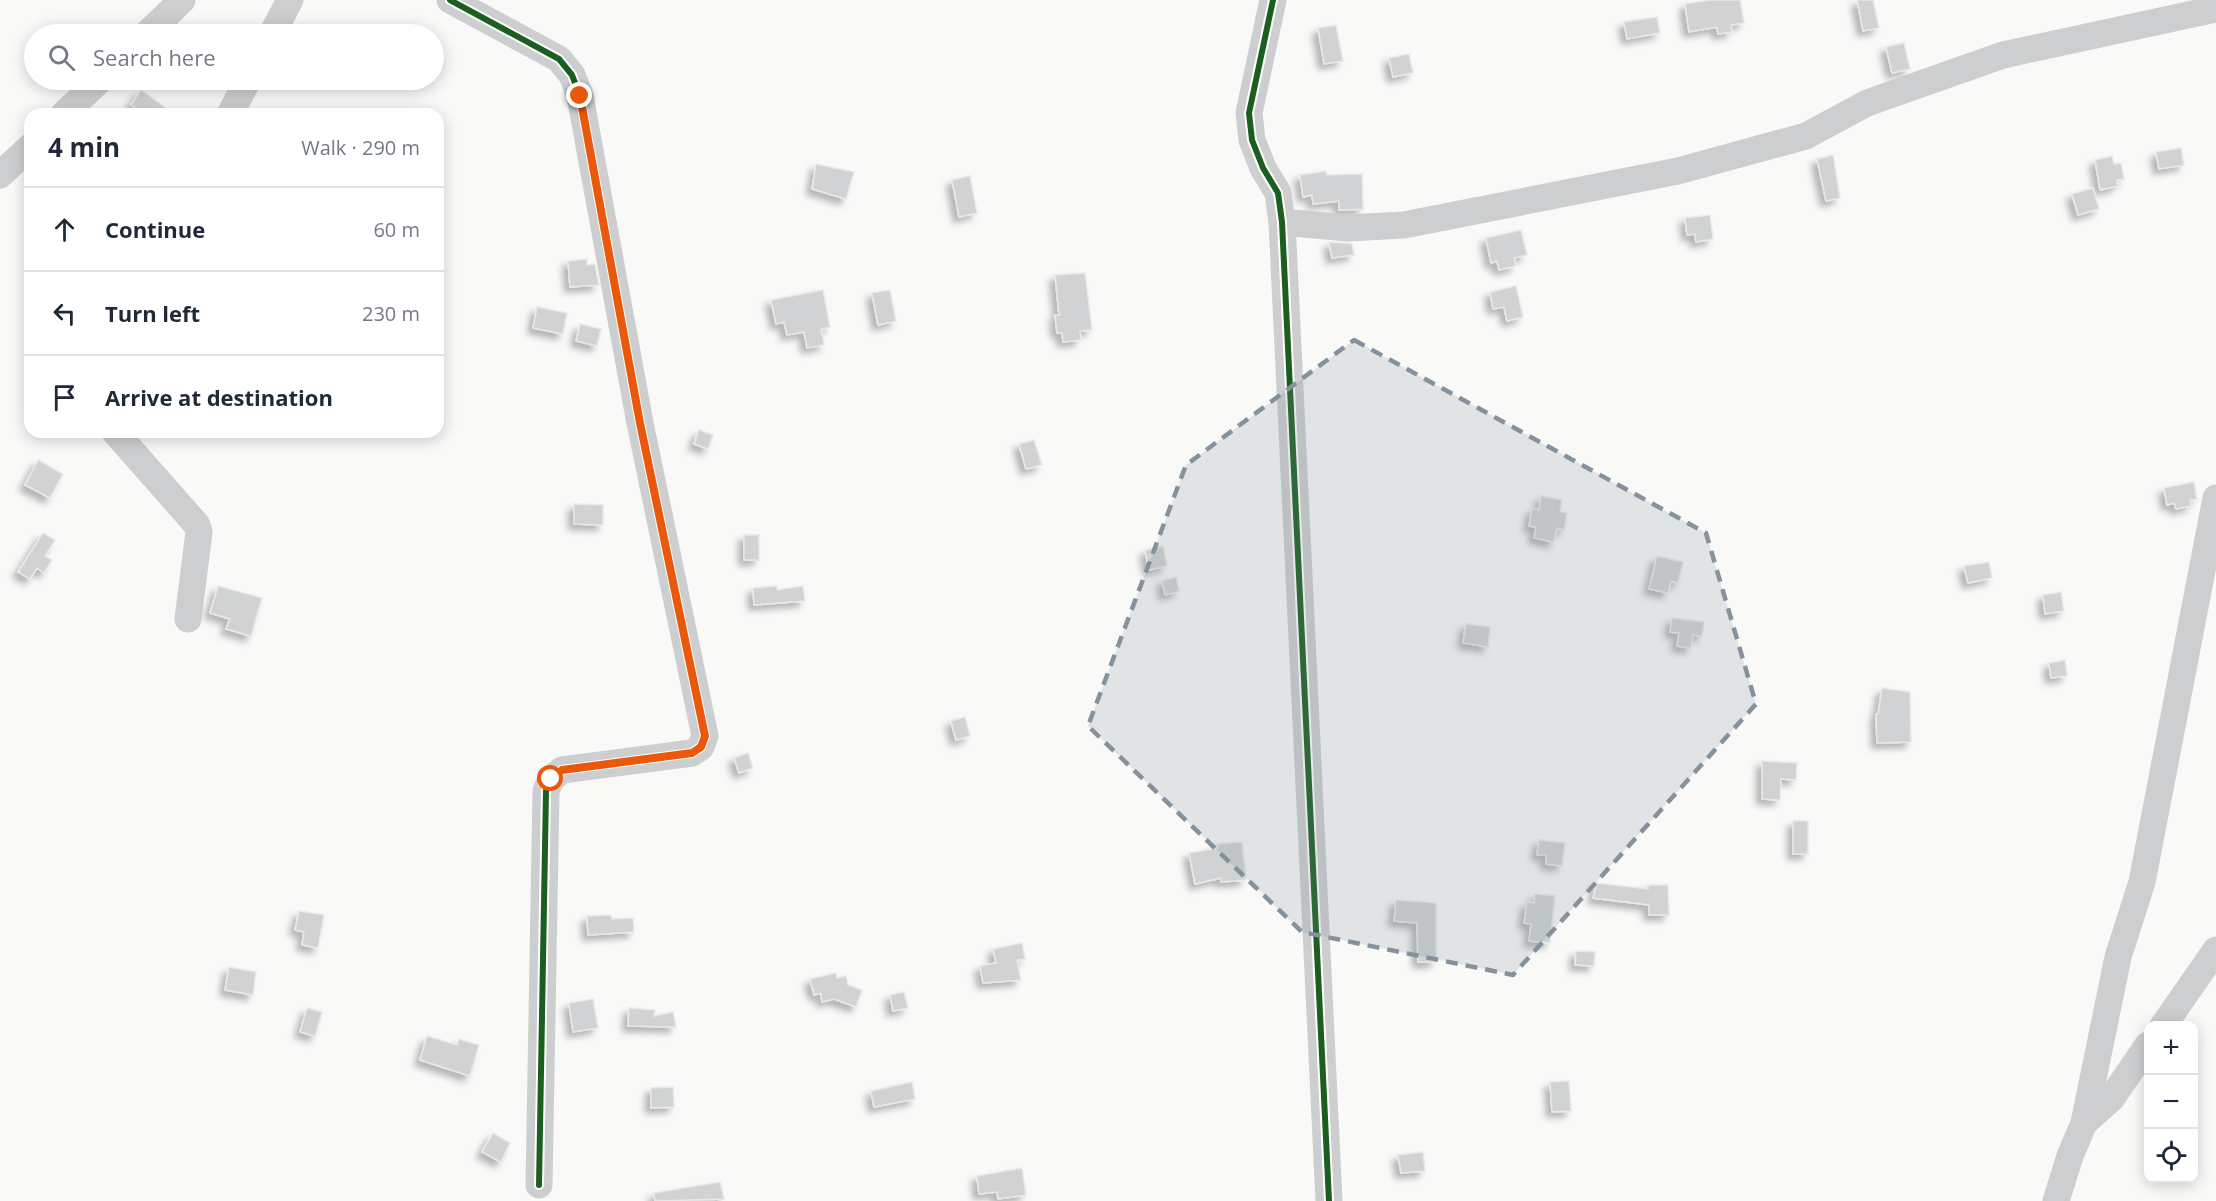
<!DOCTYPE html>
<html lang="en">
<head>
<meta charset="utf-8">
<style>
  :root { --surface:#fff; --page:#f6f6f7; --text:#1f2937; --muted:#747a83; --line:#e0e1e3 }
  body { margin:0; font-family:"Open Sans",sans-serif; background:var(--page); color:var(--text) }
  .controls { position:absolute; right:18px; bottom:18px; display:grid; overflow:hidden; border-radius:12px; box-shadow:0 3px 15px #0003 }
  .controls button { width:54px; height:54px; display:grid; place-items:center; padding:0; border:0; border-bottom:2px solid var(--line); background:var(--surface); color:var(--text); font:30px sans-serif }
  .stop { position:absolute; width:18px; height:18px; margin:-14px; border:4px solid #ea580c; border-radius:50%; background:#fff }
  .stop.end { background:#ea580c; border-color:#fff; box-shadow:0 2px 6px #0008 }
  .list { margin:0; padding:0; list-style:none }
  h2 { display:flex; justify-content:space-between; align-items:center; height:78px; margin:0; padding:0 24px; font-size:26px }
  h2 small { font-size:20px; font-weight:400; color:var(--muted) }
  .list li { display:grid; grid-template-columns:39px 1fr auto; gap:18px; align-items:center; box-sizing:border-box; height:84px; padding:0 24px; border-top:2px solid var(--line) }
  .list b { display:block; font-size:22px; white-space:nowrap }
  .list em { font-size:20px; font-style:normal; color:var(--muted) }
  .icon { flex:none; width:33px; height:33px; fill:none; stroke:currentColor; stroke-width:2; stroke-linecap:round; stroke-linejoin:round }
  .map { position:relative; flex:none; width:2216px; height:1201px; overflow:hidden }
  .search { position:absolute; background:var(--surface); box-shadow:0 3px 15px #0003; left:24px; top:24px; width:420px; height:66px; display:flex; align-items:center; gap:15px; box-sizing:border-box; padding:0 21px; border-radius:33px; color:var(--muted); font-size:22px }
  .panel { position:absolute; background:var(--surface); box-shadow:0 3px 15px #0003; left:24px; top:108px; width:420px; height:330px; border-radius:18px }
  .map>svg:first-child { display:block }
  .building { fill:#d0d2d3; stroke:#e8e8e8; stroke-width:1.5; filter:url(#shadow) }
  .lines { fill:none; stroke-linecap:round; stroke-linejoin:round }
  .minor { stroke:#cdcecf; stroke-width:27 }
  .cycleway-casing { stroke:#fff; stroke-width:10 }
  .cycleway { stroke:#1b5e20; stroke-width:6 }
  .route { stroke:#ea580c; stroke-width:8 }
  .marked { fill:#83929c; fill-opacity:0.2; stroke:#83929c; stroke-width:4.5; stroke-dasharray:12 8; stroke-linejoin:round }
</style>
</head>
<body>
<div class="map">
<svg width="2216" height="1201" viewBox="0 0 2216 1201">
  <defs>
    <filter id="shadow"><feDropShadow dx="-5.5" dy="5.5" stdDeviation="3" flood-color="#0004"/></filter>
  </defs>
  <rect width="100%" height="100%" fill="#f9f9f8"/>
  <g class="building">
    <path d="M1709 0H1740L1744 23 1731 25 1732 32 1718 34 1717 27 1689 32 1685 4Z"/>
    <path d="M1857 0H1873L1879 28 1863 31Z"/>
    <path d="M1657 17 1660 33 1627 39 1624 22Z"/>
    <path d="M1336 25 1343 61 1324 64 1318 28Z"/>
    <path d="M1904 43 1910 69 1892 73 1886 47Z"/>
    <path d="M1409 54 1413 73 1393 77 1389 58Z"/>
    <path d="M141 90 174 114H144L131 105Z"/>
    <path d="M2181 148 2184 165 2159 169 2156 152Z"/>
    <path d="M1833 155 1840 198 1826 201 1817 159Z"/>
    <path d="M2112 156 2114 164 2121 163 2124 179 2117 180 2118 186 2100 190 2095 160Z"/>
    <path d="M816 164 854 172 846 199 812 189Z"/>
    <path d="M1326 171 1327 175 1362 174 1363 209 1339 210V201L1313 204 1312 195 1303 197 1300 175Z"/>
    <path d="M970 176 977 213 959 217 952 180Z"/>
    <path d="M2093 188 2099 209 2078 215 2072 194Z"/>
    <path d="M1710 215 1713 239 1696 242 1695 234 1687 235 1685 218Z"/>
    <path d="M1521 230 1527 255 1514 258 1516 266 1499 270 1497 261 1491 263 1486 238Z"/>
    <path d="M1329 242 1352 244 1354 255 1332 258Z"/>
    <path d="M587 259V265L595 264 599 285 570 287 568 261Z"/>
    <path d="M1085 273 1092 330 1080 331 1081 340 1063 342 1062 333H1057L1055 315H1059L1055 275Z"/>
    <path d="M1516 286 1523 317 1507 321 1504 307 1493 309 1490 292Z"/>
    <path d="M823 290 830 327 821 329 824 345 807 348 804 332 787 335 784 322 776 324 771 300Z"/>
    <path d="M890 290 896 321 878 325 872 293Z"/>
    <path d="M537 307 567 313 563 334 533 328Z"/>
    <path d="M580 324 601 329 597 346 576 341Z"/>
    <path d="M699 430 713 435 708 449 694 444Z"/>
    <path d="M1034 440 1042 465 1026 469 1019 444Z"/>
    <path d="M38 460 63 474 50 498 25 485Z"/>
    <path d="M2194 482 2197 499 2190 500 2191 506 2176 509 2174 503 2167 505 2164 488Z"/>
    <path d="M1541 496 1562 500 1560 512 1567 513 1564 530 1557 528 1554 542 1534 538 1536 527 1529 526 1532 508 1539 510Z"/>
    <path d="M574 504 603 505V525L574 524Z"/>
    <path d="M43 533 55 540 45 556 52 560 44 573 37 568 30 579 18 572Z"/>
    <rect x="744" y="535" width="15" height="25"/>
    <path d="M1163 546 1167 566 1149 570 1145 550Z"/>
    <path d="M1657 556 1683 562 1678 583 1671 581 1668 593 1649 589Z"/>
    <path d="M1989 562 1992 578 1968 583 1964 566Z"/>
    <path d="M1176 577 1179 591 1165 595 1162 581Z"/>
    <path d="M218 586 262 598 251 636 226 629 230 619 210 613Z"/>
    <path d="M777 586V590L803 586 805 601 754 605 753 588Z"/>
    <path d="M2061 592 2064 611 2045 614 2043 595Z"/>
    <path d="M1672 618 1704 622 1702 636 1693 635 1691 648 1677 646 1679 633 1670 632Z"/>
    <path d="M1466 624 1490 627 1488 647 1463 643Z"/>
    <path d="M2065 660 2067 676 2051 678 2049 663Z"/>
    <path d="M1882 688 1910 692 1911 742 1877 743 1876 714H1878Z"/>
    <path d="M965 717 970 736 956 740 951 721Z"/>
    <path d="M748 753 753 768 739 773 734 758Z"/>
    <path d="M1762 761 1797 763 1796 780 1781 779 1780 800 1762 799Z"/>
    <rect x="1793" y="821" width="15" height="33"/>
    <path d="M1539 840 1565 843 1562 866 1546 864V855H1537Z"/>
    <path d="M1242 842 1246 880 1221 882V878L1195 884 1189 853 1218 848 1217 844Z"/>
    <path d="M1597 883 1648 889V885H1668L1669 915H1649V905L1593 898Z"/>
    <path d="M1535 894 1555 896 1550 943 1529 941 1531 924 1524 923 1527 902 1534 903Z"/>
    <path d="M1396 900 1436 903V962H1418L1417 923 1394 921Z"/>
    <path d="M299 911 324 915 318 948 302 945 304 932 295 930Z"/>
    <path d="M611 915 612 919 633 918 634 932 588 935 587 916Z"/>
    <path d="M1022 943 1025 959 1017 960 1021 980 983 983 980 966 996 963 993 949Z"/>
    <path d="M1576 951 1595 952 1594 966 1575 965Z"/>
    <path d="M229 967 256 972 253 995 225 990Z"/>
    <path d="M836 973 837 978 846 976 848 985 862 990 856 1007 834 999 822 1002 821 993 814 995 810 979Z"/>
    <path d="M904 992 908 1008 893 1011 890 995Z"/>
    <path d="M593 999 598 1028 573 1032 569 1003Z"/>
    <path d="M307 1008 322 1012 315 1036 300 1032Z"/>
    <path d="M629 1008 655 1010 654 1016 673 1012 676 1027 628 1026Z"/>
    <path d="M427 1036 457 1045 459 1039 479 1045 470 1076 420 1060Z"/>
    <path d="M1569 1081 1571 1111 1552 1112 1550 1082Z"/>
    <path d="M912 1082 915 1099 874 1107 871 1091Z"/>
    <path d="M673 1087 674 1107 651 1108V1088Z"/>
    <path d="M493 1133 510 1143 501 1162 482 1152Z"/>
    <path d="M1423 1152 1425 1171 1401 1173 1398 1155Z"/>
    <path d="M1022 1168 1026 1195 998 1199 997 1192 979 1194 977 1176Z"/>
    <path d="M720 1182 724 1199 655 1201 654 1193Z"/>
  </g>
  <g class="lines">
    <g class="minor">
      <path d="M450 0 559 59 572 75 580 96 640 423 705 736 701 747 692 753 562 770 551 779 546 791 539 1185"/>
      <path d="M1273 0 1249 113 1252 140 1263 168 1278 193 1282 222 1329 1201"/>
      <path d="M147 34 182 0"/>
      <path d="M272 34 290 0"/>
      <path d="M64 114 100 80"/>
      <path d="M230 114 248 80"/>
      <path d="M0 175 30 147"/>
      <path d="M1282 222 1348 228 1404 225 1678 171 1806 136 1867 103 2003 55 2216 9"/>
      <path d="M115 432 197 525 199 532 188 619"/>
      <path d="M2163 1026 2216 950"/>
      <path d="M2084 1123 2118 957 2142 882 2216 498"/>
      <path d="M2056 1201 2070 1156 2084 1123 2111 1099 2148 1045"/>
    </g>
    <g class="cycleway-casing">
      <g id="cycleway">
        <path d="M450 0 559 59 572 75 580 96 640 423 705 736 701 747 692 753 562 770 551 779 546 791 539 1185"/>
        <path d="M1273 0 1249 113 1252 140 1263 168 1278 193 1282 222 1329 1201"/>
      </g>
    </g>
    <use href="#cycleway" class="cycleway"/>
  </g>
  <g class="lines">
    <path class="route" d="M551 779 562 770 692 753 701 747 705 736 640 423 580 96"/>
  </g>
  <path class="marked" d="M1354 340 1706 533 1756 704 1513 975 1302 932 1088 726 1186 465Z"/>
</svg>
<div class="controls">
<button>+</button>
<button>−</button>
<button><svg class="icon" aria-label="locate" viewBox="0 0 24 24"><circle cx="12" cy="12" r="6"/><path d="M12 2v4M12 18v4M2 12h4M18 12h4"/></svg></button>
</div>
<div class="stop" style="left:551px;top:779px"></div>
<div class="stop end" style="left:580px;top:96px"></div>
<div class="search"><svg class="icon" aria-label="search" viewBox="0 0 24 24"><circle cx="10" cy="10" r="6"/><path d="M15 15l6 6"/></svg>Search here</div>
<section class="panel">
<h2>4 min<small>Walk · 290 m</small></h2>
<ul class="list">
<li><svg class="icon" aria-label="ahead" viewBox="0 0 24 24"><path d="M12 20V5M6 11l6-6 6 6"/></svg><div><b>Continue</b></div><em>60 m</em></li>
<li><svg class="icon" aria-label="left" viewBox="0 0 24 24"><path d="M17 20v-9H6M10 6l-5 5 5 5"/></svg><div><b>Turn left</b></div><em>230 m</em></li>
<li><svg class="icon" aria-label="arrive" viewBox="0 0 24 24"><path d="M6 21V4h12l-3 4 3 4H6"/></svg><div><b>Arrive at destination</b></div></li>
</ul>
</section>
</div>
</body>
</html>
